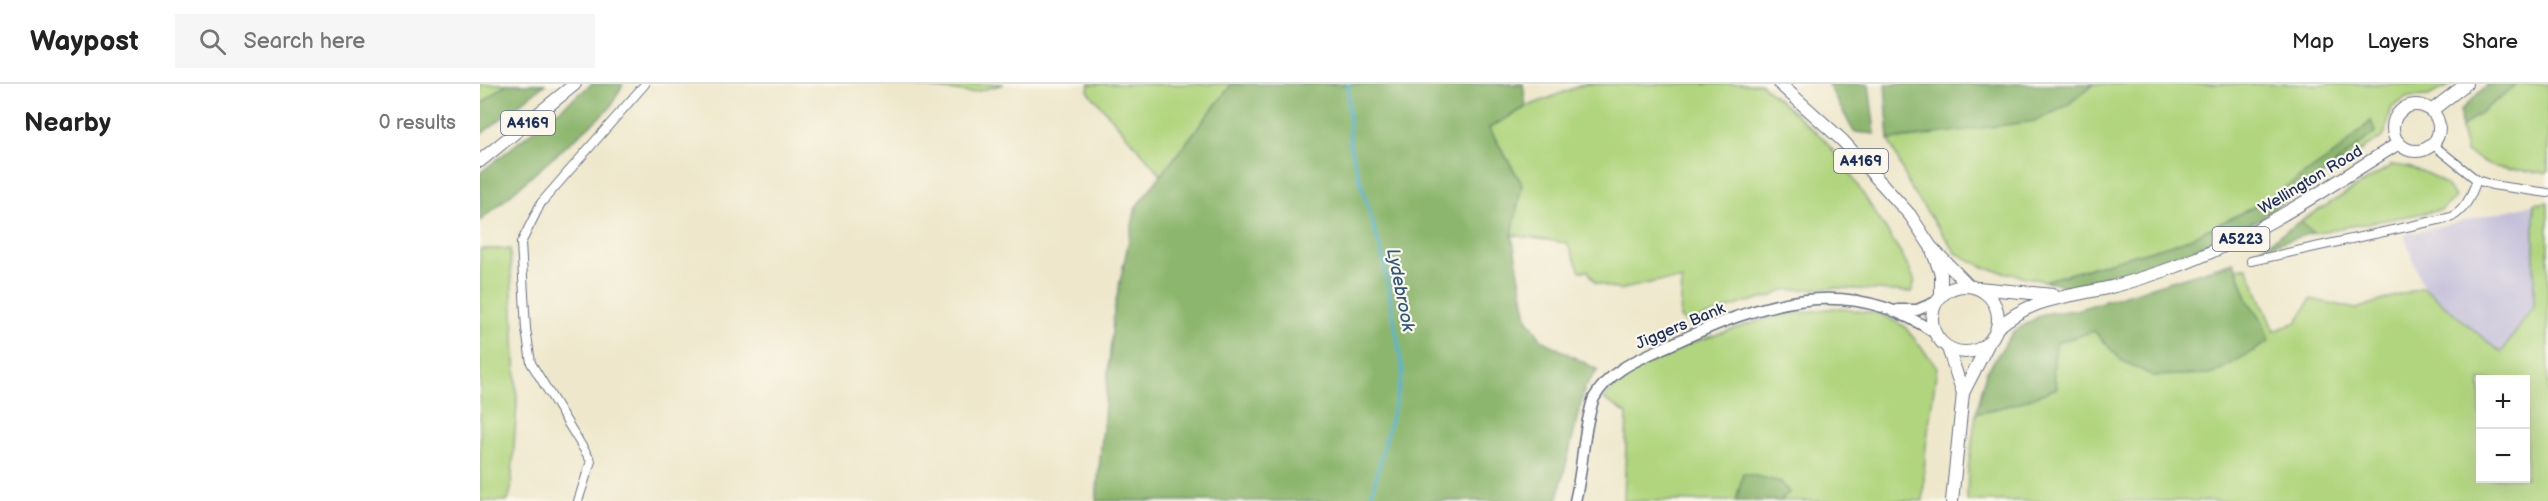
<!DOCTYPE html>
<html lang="en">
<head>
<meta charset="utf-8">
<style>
  :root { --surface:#fff; --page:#f6f6f6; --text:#222; --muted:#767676; --line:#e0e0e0 }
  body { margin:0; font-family:"Balsamiq Sans",sans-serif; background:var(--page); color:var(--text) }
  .controls { position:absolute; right:18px; bottom:18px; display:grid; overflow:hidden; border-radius:0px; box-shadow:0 6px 24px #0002 }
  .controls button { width:54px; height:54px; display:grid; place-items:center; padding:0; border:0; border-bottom:2px solid var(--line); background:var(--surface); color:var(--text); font:30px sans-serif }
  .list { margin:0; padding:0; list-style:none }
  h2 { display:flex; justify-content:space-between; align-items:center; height:78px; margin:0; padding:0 24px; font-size:26px }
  h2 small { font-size:20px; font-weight:400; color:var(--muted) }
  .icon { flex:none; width:33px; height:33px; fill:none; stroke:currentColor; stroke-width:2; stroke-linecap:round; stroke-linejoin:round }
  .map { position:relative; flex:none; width:2068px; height:417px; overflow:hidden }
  header { display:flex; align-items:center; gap:36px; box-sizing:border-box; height:84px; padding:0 30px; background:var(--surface); border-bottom:2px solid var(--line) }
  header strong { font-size:28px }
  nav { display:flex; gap:33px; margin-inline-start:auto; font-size:21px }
  .search { width:420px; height:54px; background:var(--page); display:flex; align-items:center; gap:15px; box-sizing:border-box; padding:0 21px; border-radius:0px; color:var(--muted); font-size:22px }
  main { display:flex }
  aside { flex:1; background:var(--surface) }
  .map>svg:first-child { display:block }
  .industrial { fill:#c5c0da }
  .green { fill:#b1d57e; stroke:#66826e; stroke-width:1.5; fill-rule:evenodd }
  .forest { fill:#8cb66d; stroke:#547266; stroke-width:1.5 }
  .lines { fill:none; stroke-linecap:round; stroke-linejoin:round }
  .stream { stroke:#56b5d5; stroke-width:3 }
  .street-casing { stroke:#656f84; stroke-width:10 }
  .secondary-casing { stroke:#656f84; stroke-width:13 }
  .primary-casing { stroke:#656f84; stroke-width:14 }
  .street { stroke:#fff; stroke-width:8 }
  .secondary { stroke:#fff; stroke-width:10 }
  .primary { stroke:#fff; stroke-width:12 }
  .labels { text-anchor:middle; stroke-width:4.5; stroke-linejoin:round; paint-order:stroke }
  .shield { fill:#fbf7ec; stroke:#5e6b89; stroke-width:1.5 }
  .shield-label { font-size:15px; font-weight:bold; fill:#1b2f5e }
  .street-label { font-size:16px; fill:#1b2f5e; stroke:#fbf7ec }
  .water-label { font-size:18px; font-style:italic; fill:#2d5782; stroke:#fbf7ec }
</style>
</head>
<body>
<header>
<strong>Waypost</strong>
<div class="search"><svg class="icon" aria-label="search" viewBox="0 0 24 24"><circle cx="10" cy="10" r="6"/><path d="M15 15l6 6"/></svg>Search here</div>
<nav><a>Map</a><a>Layers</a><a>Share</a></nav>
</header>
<main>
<aside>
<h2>Nearby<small>0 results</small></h2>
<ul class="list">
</ul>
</aside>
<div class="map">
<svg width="2068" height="417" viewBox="0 0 2068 417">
  <rect width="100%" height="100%" fill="#fbf7ec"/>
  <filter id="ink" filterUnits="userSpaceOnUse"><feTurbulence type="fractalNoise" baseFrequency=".0167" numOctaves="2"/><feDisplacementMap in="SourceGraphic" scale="12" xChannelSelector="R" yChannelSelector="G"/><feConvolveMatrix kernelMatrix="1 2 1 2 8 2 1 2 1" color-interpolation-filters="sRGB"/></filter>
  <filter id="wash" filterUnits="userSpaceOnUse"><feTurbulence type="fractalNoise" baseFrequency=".008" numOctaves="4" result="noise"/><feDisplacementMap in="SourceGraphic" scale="24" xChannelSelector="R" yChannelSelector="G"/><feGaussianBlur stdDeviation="1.35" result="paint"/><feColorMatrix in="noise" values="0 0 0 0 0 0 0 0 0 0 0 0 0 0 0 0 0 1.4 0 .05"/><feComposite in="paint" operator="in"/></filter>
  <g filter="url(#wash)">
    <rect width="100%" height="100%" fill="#eee7cb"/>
    <path class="industrial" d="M2054 120V222L2021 269 1943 203 1924 151Z"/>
    <g class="green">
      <path d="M0 0H26L0 21Z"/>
      <path d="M418 0H524L491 9Z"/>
      <path d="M609 0H752L681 91 608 7Z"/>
      <path d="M1105 0H1281L1344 55 1367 85 1421 169 1435 197 1431 208 1358 204 1303 206 1293 212 1263 219 1208 239 1200 234 1202 196 1178 197 1139 206 1116 199 1108 187H1100L1087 159 1032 151 1042 100 1009 44 1046 23Z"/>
      <path d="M1613 0H1966L1969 2 1948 12 1928 13 1912 23 1904 52 1843 91 1895 48 1891 37 1856 69 1784 118 1704 157 1564 197 1505 184 1476 169 1431 105 1409 56 1445 52 1586 22Z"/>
      <path d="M2037 0H2068V87L2065 89 2014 83 1986 68 1981 44Z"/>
      <path d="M1912 81C1933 82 1965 93 1975 113L1961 126 1833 149 1821 137Z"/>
      <path d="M2068 118V417H1487L1488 386 1496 330 1538 319 1577 304 1573 287 1576 259 1614 247 1641 276 1783 238 1768 217 1757 185 1767 183 1794 247 1817 238 1831 215 1876 225 1943 203 2021 269 2054 222V120ZM2000 296H2046V394H2000Z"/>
      <path d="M0 165H30L37 319 31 405 28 417H0Z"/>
      <path d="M1355 224 1401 230 1424 242 1457 283 1445 370 1443 417H1300L1309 408 1264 390 1256 417H1144L1147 330 1124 315 1143 293 1208 260 1291 233Z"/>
    </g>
    <g class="forest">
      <path d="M26 0H65L0 51V21Z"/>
      <path d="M112 0H143L130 24 0 137V89Z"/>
      <path d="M752 0H1043L1046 23 1009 44 1042 100 1032 151 1047 234 1062 256 1118 286 1105 303 1077 417H616L634 226 656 123Z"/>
      <path d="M1348 0H1389L1395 50 1374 48Z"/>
      <path d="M1405 0H1613L1586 22 1556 37 1409 56Z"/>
      <path d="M2008 0H2037L1981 44 1980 27Z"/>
      <path d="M1891 37 1895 48 1843 91 1778 136 1712 166 1647 189 1591 203 1564 197 1704 157 1784 118 1856 69Z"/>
      <path d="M1821 137 1833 149 1781 164Z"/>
      <path d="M1754 178 1768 217 1783 238 1789 258 1733 290 1673 292 1641 276 1614 247 1576 259 1573 287 1577 304 1538 319 1496 330 1506 289 1533 248 1563 230 1596 226Z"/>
      <path d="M1263 389 1301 398 1309 409 1300 417H1256Z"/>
    </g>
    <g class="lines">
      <path class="stream" d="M868 0 870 62 904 178 923 288 890 417"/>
    </g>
  </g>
  <g filter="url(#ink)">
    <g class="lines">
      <g class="street-casing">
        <g id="street">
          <path d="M1952 60 1997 96 2012 101 2068 109"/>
          <path d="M1771 177 1972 133C1987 124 1991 111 1997 96"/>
          <path d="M98 417 111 377 51 279 46 245 41 159 61 119 165 0"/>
        </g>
      </g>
      <g class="secondary-casing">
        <g id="secondary">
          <path d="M1418 226H1437L1456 218"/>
          <path d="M1095 417C1102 390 1102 363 1108 336 1110 329 1111 320 1114 314 1131 284 1162 274 1192 260 1280 219 1367 188 1455 249"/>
        </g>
      </g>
      <g class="primary-casing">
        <g id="primary">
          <path d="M1300 0 1363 57 1430 131 1451 163 1488 201"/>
          <circle cx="1936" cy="44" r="23"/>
          <path d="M1951 27 1986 0"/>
          <path d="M0 77 95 0"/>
          <path d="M1452 166 1461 190V211"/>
          <circle cx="1485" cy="235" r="33"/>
          <path d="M1498 204 1573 211"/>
          <path d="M1517 244C1555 212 1586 214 1631 203 1651 198 1672 191 1692 184 1774 154 1845 105 1919 59"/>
          <path d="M1468 264 1483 309"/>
          <path d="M1472 417 1483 309 1508 260"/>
        </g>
      </g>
      <use href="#street" class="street"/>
      <use href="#secondary" class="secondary"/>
      <use href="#primary" class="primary"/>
    </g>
  </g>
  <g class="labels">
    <g class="shield">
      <rect x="21" y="27" width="54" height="24" rx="4.5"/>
      <rect x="1354" y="65" width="54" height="24" rx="4.5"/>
      <rect x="1732.5" y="143" width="57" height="24" rx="4.5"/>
    </g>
    <g class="shield-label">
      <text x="48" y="44">A4169</text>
      <text x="1381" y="82">A4169</text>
      <text x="1761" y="160">A5223</text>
    </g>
    <g class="street-label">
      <text transform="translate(1830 95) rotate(-31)" y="6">Wellington Road</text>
      <text transform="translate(1200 241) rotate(-23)" y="6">Jiggers Bank</text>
    </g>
    <g class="water-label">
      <text transform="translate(921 206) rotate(79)" y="6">Lydebrook</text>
    </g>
  </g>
</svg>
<div class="controls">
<button>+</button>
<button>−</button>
</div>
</div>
</main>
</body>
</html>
